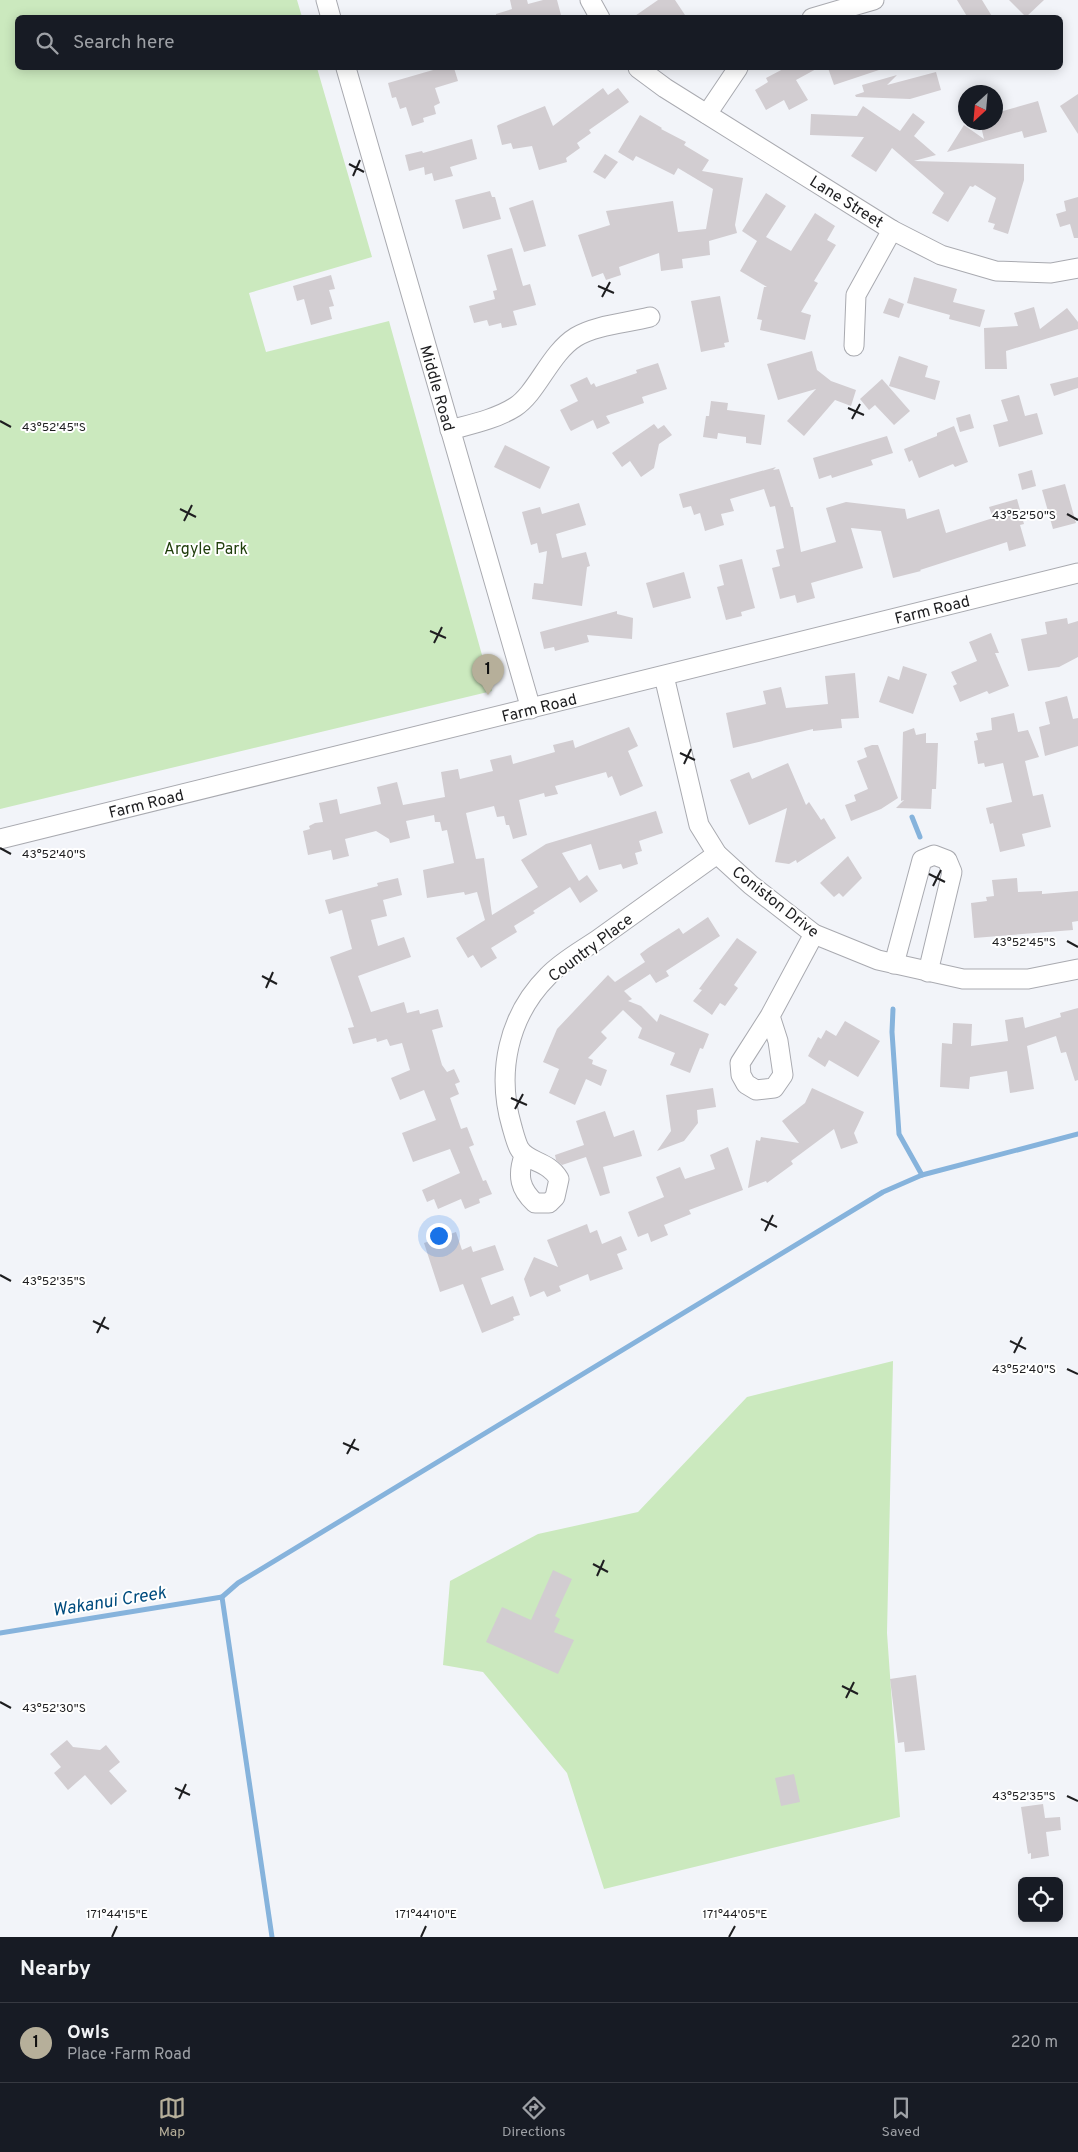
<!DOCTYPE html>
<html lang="en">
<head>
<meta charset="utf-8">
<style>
  :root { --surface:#171b24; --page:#242831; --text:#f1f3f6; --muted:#9ea1a6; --line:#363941; --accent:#b6af9a }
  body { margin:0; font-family:Overpass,sans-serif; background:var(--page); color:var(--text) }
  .controls { position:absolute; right:15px; bottom:15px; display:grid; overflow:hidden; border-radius:8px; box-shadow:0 2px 12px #0003 }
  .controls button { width:45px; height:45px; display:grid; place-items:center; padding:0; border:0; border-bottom:1px solid var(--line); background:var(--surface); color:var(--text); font:25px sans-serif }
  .compass { position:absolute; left:958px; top:85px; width:45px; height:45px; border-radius:50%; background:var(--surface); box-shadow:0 2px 12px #0003; rotate:206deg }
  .you { position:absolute; left:438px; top:1235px; width:18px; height:18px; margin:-12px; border:4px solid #fff; border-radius:50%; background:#1a73e8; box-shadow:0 0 0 8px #1a73e833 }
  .badge { display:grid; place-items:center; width:32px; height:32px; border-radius:50%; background:var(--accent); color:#111; font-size:16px; font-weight:700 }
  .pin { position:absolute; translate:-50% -41px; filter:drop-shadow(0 1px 2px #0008) }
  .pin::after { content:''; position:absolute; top:26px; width:18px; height:15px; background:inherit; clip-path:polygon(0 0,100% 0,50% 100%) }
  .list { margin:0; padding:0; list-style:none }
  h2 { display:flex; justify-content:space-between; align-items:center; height:65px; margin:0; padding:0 20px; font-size:21px }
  h2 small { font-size:16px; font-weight:400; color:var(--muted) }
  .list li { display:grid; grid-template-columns:32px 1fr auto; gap:15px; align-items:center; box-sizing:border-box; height:80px; padding:0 20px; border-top:1px solid var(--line) }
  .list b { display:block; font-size:19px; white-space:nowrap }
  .list p { margin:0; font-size:16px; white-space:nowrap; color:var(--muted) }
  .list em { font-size:16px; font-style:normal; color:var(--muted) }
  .icon { flex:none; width:28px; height:28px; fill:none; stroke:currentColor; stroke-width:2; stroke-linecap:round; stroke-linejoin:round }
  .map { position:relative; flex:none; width:1078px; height:1937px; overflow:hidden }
  .search { position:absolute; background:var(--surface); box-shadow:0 2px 12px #0003; left:15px; right:15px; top:15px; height:55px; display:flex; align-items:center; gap:12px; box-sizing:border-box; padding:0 18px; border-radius:8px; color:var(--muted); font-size:19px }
  .sheet { height:145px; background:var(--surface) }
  nav { display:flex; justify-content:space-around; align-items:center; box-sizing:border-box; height:70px; border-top:1px solid var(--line); background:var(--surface); font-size:14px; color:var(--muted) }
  nav a { display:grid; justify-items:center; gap:2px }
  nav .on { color:var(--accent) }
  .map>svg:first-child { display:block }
  .green { fill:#cbe9be }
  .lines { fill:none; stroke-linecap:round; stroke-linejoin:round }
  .stream { stroke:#86b3dc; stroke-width:5 }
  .building { fill:#d2cdd1 }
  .minor-casing { stroke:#a9aab0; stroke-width:21 }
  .minor { stroke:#fff; stroke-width:19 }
  .ticks { fill:none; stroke:#1e1e20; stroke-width:2 }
  .labels { text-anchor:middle; stroke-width:4; stroke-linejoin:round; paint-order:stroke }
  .street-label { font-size:16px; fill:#1e1e20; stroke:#fff }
  .park-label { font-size:16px; fill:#1f3e0b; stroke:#fff }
  .water-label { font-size:18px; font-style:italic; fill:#004c7e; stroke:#fff }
  .ticks-label { font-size:12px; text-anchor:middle; fill:#1e1e20; stroke:#fff; stroke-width:4; stroke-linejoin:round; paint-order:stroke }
</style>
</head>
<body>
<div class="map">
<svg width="1078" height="1937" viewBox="0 0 1078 1937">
  <rect width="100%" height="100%" fill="#f2f4f9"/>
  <g class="green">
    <path d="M0 0H297L302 17 18 18V68H317L372 257 249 293 266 352 389 321 492 691 0 809Z"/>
    <path d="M893 1361 887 1633 900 1817 604 1889 567 1773 483 1672 443 1665 450 1581 538 1534 638 1512 747 1397Z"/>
  </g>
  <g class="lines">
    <g class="stream">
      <path d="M912 817 920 837"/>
      <path d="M893 1009 892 1032 899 1134 922 1175"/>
      <path d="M0 1633 222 1597"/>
      <path d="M272 1937 222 1597 238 1583 883 1192 922 1175 1078 1134"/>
    </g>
  </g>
  <g class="building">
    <path d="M510 0H527L528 4 543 0H557L561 15 551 18H496V14L512 9Z"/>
    <path d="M658 0H675L687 18H632Z"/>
    <path d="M957 0H982L993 18H968Z"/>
    <path d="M1009 0H1044L1026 17Z"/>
    <path d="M440 68H454L458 81 435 88 440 103 434 106 436 114 423 118 424 122 412 126 406 107 400 109 396 97 392 98 388 83Z"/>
    <path d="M785 68H818L796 80 808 100 789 110 784 100 766 110 755 90 768 82 766 78Z"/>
    <path d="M828 68H879V70L834 85Z"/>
    <path d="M936 72 941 90 910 99 856 97 855 95 864 92 862 85 897 75 887 85Z"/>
    <path d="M603 88 608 95 618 88 629 102 589 130 591 133 577 143 580 148 566 158 567 162 539 170 532 146 513 149 511 143 502 145 497 126 498 125 545 106 553 126Z"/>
    <path d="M1078 94V134L1060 106Z"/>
    <path d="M1038 101 1047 132 1024 138 1022 131 947 152 964 125 984 139 980 122H996V113Z"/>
    <path d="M863 106 900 131 913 113 925 122 914 136 936 155 914 161 1024 164V180L1008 234 993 229 995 224 988 222 996 198 975 185 973 187 970 186 948 222 932 213 944 193 892 148 876 172 851 156 864 137 810 135 811 114 857 116Z"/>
    <path d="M640 115 662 128 661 129 686 142 684 145 709 160 702 171 743 178 735 225 737 233 709 241 710 255 682 259 683 268 661 271 659 253 619 267 621 275 606 280 603 273 592 277 578 235 610 225 606 211 673 201 678 232 706 229 713 189 678 168 674 175 636 156 633 161 618 152Z"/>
    <path d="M472 139 477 159 450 167 453 176 434 181 432 173 425 175 424 167 409 171 405 155 422 151 423 153Z"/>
    <path d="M605 154 618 162 605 179 593 172Z"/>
    <path d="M490 191 492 197H495L501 219 463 229 455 200Z"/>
    <path d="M766 193 786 206 766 237 791 251 815 213 835 226 827 240 836 245 814 281 818 283 801 312 811 315 805 340 760 330 762 320 757 319 764 287H767L740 271 757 241 742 231Z"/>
    <path d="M1078 197V238H1074L1070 224 1060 227 1056 214 1066 211 1064 201Z"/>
    <path d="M533 200 546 246 524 252 509 208Z"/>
    <path d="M512 248 523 286 530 284 536 305 513 311 517 325 502 328 501 323 489 326 487 320 474 323 469 306 495 299 493 291 497 290 487 255Z"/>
    <path d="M331 275 335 289 329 290 334 306 329 307 332 319 311 325 304 299 297 301 293 286Z"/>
    <path d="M914 277 957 289 953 302 985 310 980 327 949 319 950 315 907 303Z"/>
    <path d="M720 296 729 342 724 343 725 347 701 352 691 301Z"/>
    <path d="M889 298 904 304 899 318 883 313Z"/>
    <path d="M1034 307 1040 329 1067 308 1078 322V329L1006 351 1007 369H985L984 328 1018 326 1014 313Z"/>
    <path d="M812 351 817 370 831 381 856 390 851 406 835 400 804 436 787 421 816 389 778 400 767 364Z"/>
    <path d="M899 356 928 366 925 377 940 381 935 400 889 386Z"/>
    <path d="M658 363 667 389 642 397 644 403 606 416 610 423 597 429 593 420 571 431 569 428 560 410 578 401 570 385 587 377 591 385 594 383 596 387 637 373 636 370Z"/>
    <path d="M1078 377V388L1054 396 1050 384Z"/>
    <path d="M882 379 910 411 894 425 875 405 869 410 860 399Z"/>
    <path d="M1019 395 1025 416 1037 413 1043 434 999 447 993 425 1008 421 1001 400Z"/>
    <path d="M711 401 728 403 727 410 765 415 761 445 746 443V437L731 435 718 433 717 439 703 437 706 416H709Z"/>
    <path d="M970 414 974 428 960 432 956 418Z"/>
    <path d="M654 424 658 429 664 425 672 435 659 444 654 468 641 477 630 461 622 467 612 453Z"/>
    <path d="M954 426 968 462 955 467 953 464 919 478 912 460 909 462 904 449 937 436V433Z"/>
    <path d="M887 436 893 453 871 460 873 465 832 478 831 475 819 479 813 458Z"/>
    <path d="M505 445 550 467 540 489 494 467Z"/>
    <path d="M776 467 773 470 779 469 791 507H793L801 552 836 542 826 508 846 502 905 509 907 519 939 509 946 533 993 518 989 507 1017 499 1024 524 1020 525 1026 546 1009 551 1007 542 920 570 921 571 893 578 881 531 851 528 863 568 811 583 815 598 797 603 795 595 780 599 772 568 780 566 776 550 784 548 775 506 770 507 764 489 730 499 734 511 721 514 724 525 705 531 700 513 694 515 691 506 683 508 679 494Z"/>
    <path d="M1032 470 1036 486 1022 490 1018 474Z"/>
    <path d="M1065 484 1076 523 1053 529 1042 490Z"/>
    <path d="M579 503 586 525 556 534 562 558 586 552 590 566 587 567 582 606 532 599 534 583 543 584 547 551 539 553 537 543 531 545 522 512 540 507 542 514Z"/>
    <path d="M742 559 755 608 741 612 742 616 726 620 717 587 724 585 719 565Z"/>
    <path d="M684 572 691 598 653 608 646 583Z"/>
    <path d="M617 611V614L633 618 632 639 587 635 589 642 555 651 554 647 544 649 540 632Z"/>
    <path d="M1067 618 1068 624 1078 621V657L1059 667 1028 671 1021 639 1047 634 1045 622Z"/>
    <path d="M991 633 999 653H995L1009 686 989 694 987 691 960 702 953 686 957 684 951 672 977 661 969 642Z"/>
    <path d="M903 666 927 674 913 714 879 702 888 676 899 680Z"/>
    <path d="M855 673 859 718 841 719 842 728 813 731V729L733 748 726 713 766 704 763 691 781 687 786 708 828 704 825 676Z"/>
    <path d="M1067 696 1073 719 1078 718V746L1045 756 1039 727 1050 724 1045 702Z"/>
    <path d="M1014 713 1018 732 1028 730 1039 757 1025 761 1033 796 1043 794 1051 827 1022 834 1025 846 1000 852 993 823 990 824 986 808 1012 802 1003 763 985 767 984 763 978 764 974 741 978 740 976 733 992 730 991 718Z"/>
    <path d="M629 727 638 746 628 751 643 786 620 796 612 776 608 778 606 772 555 786 558 794 545 797 544 793 519 800 527 835 513 839 509 825H506L504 816 497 817 494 806 466 813 476 859 484 858 492 915 538 887 521 860 546 844 656 811 663 833 639 841 642 851 635 853 638 864 623 869 621 864 599 870 591 844 562 853 579 881 587 875 598 891 580 903 570 887 533 911 535 913 514 926 517 932 491 948 497 958 481 968 473 955 468 958 456 938 485 920 477 892 465 895 464 892 427 898 423 870 454 863 447 830 442 831 440 822H435L434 815 406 821 410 838 390 843 389 839 376 831 345 839 349 856 333 860 331 850 308 855 303 831 310 829 309 826 315 823 323 822 319 803 337 799 340 814 381 804 377 787 397 782 403 805 445 797 441 772 458 769 460 779 493 771 490 760 511 755 513 764 555 752 553 745 573 740 575 748Z"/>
    <path d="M914 728 916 735 926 733V743H938L936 789H932L931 809 896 808 904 800 901 801 903 732Z"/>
    <path d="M872 745H878L898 798 881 809 851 821 845 805 856 801 854 795 868 789 857 761 867 757 864 748Z"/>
    <path d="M788 763 806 805 809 802 821 820 824 818 836 838 797 863 796 860 789 864 775 862 787 808 749 825 730 780 749 772 752 779Z"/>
    <path d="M848 856 862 878 843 897 839 893 834 897 820 883Z"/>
    <path d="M398 878 402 895 383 900 387 916 371 920 378 946 404 937 411 957 358 976 371 1012 404 1002 407 1013 419 1010 420 1014 438 1009 443 1027 432 1030 442 1065 447 1072 454 1069 460 1082 455 1084 459 1094 450 1098 461 1129 467 1127 474 1145 469 1147 483 1181 486 1180 492 1194 479 1199 480 1203 465 1209 461 1199 438 1209 434 1199 427 1202 422 1190 460 1173 450 1149 413 1162 402 1133 436 1120 424 1090 400 1100 391 1078 410 1070 402 1043 390 1046 387 1039 377 1042 376 1038 353 1044 348 1028 354 1027 330 957 352 949 342 910 329 914 325 900 378 886 377 883Z"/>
    <path d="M1017 878 1018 892 1042 891V894L1078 891V921L1072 922 1073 930 974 938 971 903 987 901 986 897 994 896 992 880Z"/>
    <path d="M708 917 720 936 666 971 669 976 656 983 650 974 624 991 632 999 628 1001 641 1006 657 1022 660 1014 709 1034 703 1049 700 1048 690 1073 670 1065 675 1053 638 1038 642 1028 623 1010 601 1032 607 1038 588 1058 593 1060 592 1064 607 1070 601 1086 586 1079 575 1105 549 1093 559 1069 543 1062 557 1029 608 975 615 982 645 962 640 954 648 948 679 928 683 934Z"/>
    <path d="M737 938 757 952 734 985 738 988 725 1006 720 1003 712 1015 693 1001 702 990 699 989Z"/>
    <path d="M1078 1008V1080L1075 1081 1066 1052 1061 1053 1056 1036 1027 1046 1034 1089 1010 1093 1007 1071 970 1077 969 1089 940 1087 942 1043 952 1044 953 1023 972 1024 971 1046 1008 1041 1005 1020 1023 1017 1025 1028 1061 1017 1060 1013Z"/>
    <path d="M845 1021 880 1041 858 1077 829 1060 825 1067 808 1056 818 1037 821 1039 826 1030 836 1036Z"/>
    <path d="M713 1088 716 1107 697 1110 698 1123 684 1141 657 1151 671 1131 666 1095Z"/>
    <path d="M812 1088 864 1112 854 1133 858 1143 841 1149 834 1129 791 1161 793 1164 767 1183 766 1181 748 1188 756 1140 760 1141 761 1137 799 1143 782 1121 805 1103Z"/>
    <path d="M605 1111 614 1137 634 1130 642 1156 603 1167 610 1193 600 1196 586 1157 562 1165 556 1160 555 1155 584 1145 576 1121Z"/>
    <path d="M728 1147 743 1190 689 1210 691 1214 664 1225 668 1235 651 1242 648 1233 638 1237 628 1212 664 1197 656 1177 680 1167 685 1179 715 1169 710 1155Z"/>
    <path d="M587 1224 590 1233 597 1230 602 1244 621 1236 627 1250 617 1254 623 1269 590 1281 588 1274 559 1286 561 1291 547 1297 544 1291 530 1297 524 1279 534 1257 558 1267 547 1240Z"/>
    <path d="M456 1232 462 1250 471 1246 473 1252 495 1245 504 1270 481 1278 491 1305 513 1296 520 1315 513 1317 514 1320 482 1333 463 1284 440 1292 424 1243Z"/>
    <path d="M553 1570 572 1579 555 1616 560 1619 554 1632 574 1640 558 1674 486 1642 502 1607 531 1620Z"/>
    <path d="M916 1675 925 1750 905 1752 904 1742 898 1743 890 1679Z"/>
    <path d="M67 1740 73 1747 100 1750 106 1745 120 1762 109 1771 127 1791 111 1805 85 1775 68 1790 54 1773 61 1767 50 1754Z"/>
    <path d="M794 1774 800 1802 781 1806 775 1778Z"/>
    <path d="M1043 1804 1045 1818 1060 1817 1061 1830 1046 1832 1049 1856 1031 1859V1853L1028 1854 1021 1807Z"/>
  </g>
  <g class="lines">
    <g class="minor-casing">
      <g id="minor">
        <path d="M326 0 331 18"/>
        <path d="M590 0 600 18"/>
        <path d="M812 18 874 0"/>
        <path d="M346 68 531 709"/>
        <path d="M638 68 665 88 892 230 941 255 996 271 1051 273 1078 268"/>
        <path d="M707 114 738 68"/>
        <path d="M854 346 856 295 892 230"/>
        <path d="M450 430C472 424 496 419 515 407 537 393 550 353 576 337 596 325 627 323 650 317"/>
        <path d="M664 676 699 825 717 854 751 885 814 934 878 960 963 979H1028L1078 969"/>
        <path d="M0 839 1078 573"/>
        <path d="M894 964 922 860 934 855 947 860 952 872 928 972"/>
        <path d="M770 1016 740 1063 741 1075 746 1084 756 1090 774 1088 783 1075 778 1041 770 1016 814 934"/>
        <path d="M524 1156C517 1176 520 1189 535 1203H549L555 1197 559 1179C548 1160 527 1163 519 1148 516 1142 514 1134 512 1127 496 1073 508 1016 548 976 562 961 583 950 600 938 639 910 678 882 717 854"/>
      </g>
    </g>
    <use href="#minor" class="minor"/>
  </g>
  <path class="ticks" d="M349 164 364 172M353 176 360 160M598 286 614 293M602 297 610 282M848 408 864 415M852 419 860 404M0 421 11 427M180 509 196 517M1067 514 1078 520M184 521 192 505M430 631 446 638M434 643 442 627M680 753 695 760M684 764 691 749M0 848 11 854M929 874 945 882M933 886 941 870M1067 941 1078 947M262 976 277 984M266 988 273 972M511 1098 527 1105M515 1109 523 1094M761 1219 777 1227M765 1231 773 1215M0 1275 11 1281M93 1321 109 1329M97 1333 105 1317M1010 1341 1026 1349M1014 1353 1022 1337M1067 1369 1078 1374M343 1443 359 1450M347 1454 355 1439M593 1564 608 1572M597 1576 604 1560M842 1686 858 1694M846 1698 854 1682M0 1702 11 1708M175 1788 190 1795M1067 1796 1078 1801M179 1799 186 1784M112 1937 117 1926M421 1937 426 1926M729 1937 735 1926"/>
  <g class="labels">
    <g class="street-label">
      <text transform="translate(847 201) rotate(32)" y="6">Lane Street</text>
      <text transform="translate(438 388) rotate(74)" y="6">Middle Road</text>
      <text transform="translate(932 609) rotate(-14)" y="6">Farm Road</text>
      <text transform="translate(539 707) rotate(-14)" y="6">Farm Road</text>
      <text transform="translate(146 803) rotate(-14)" y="6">Farm Road</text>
      <text transform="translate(776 901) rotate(38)" y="6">Coniston Drive</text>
      <text transform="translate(590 947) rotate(-37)" y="6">Country Place</text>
    </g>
    <g class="park-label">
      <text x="206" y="554">Argyle Park</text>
    </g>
    <g class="water-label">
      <text transform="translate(109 1601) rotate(-9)" y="6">Wakanui Creek</text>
    </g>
  </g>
  <g class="ticks-label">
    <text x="54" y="431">43°52'45"S</text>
    <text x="1024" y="519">43°52'50"S</text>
    <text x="54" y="858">43°52'40"S</text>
    <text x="1024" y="946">43°52'45"S</text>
    <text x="54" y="1285">43°52'35"S</text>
    <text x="1024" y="1373">43°52'40"S</text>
    <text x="54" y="1712">43°52'30"S</text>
    <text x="1024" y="1800">43°52'35"S</text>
    <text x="117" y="1918">171°44'15"E</text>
    <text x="426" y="1918">171°44'10"E</text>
    <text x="735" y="1918">171°44'05"E</text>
  </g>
</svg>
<div class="controls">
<button><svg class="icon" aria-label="locate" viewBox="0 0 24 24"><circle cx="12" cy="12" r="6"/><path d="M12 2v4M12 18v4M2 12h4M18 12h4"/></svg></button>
</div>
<svg class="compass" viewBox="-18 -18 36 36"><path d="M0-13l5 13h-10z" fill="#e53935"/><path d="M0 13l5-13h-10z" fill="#9ea1a6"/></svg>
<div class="you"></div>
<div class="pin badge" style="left:488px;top:695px">1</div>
<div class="search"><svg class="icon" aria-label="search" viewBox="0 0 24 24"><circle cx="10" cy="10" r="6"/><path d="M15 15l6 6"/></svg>Search here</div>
</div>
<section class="sheet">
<h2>Nearby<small></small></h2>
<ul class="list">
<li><span class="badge">1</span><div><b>Owls</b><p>Place · Farm Road</p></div><em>220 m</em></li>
</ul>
</section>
<nav>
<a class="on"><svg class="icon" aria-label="map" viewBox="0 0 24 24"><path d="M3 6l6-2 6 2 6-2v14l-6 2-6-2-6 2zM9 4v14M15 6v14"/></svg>Map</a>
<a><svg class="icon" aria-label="directions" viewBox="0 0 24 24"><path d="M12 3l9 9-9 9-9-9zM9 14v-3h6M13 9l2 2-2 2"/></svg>Directions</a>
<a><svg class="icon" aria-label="saved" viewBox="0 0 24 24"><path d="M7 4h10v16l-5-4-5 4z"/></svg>Saved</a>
</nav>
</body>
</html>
